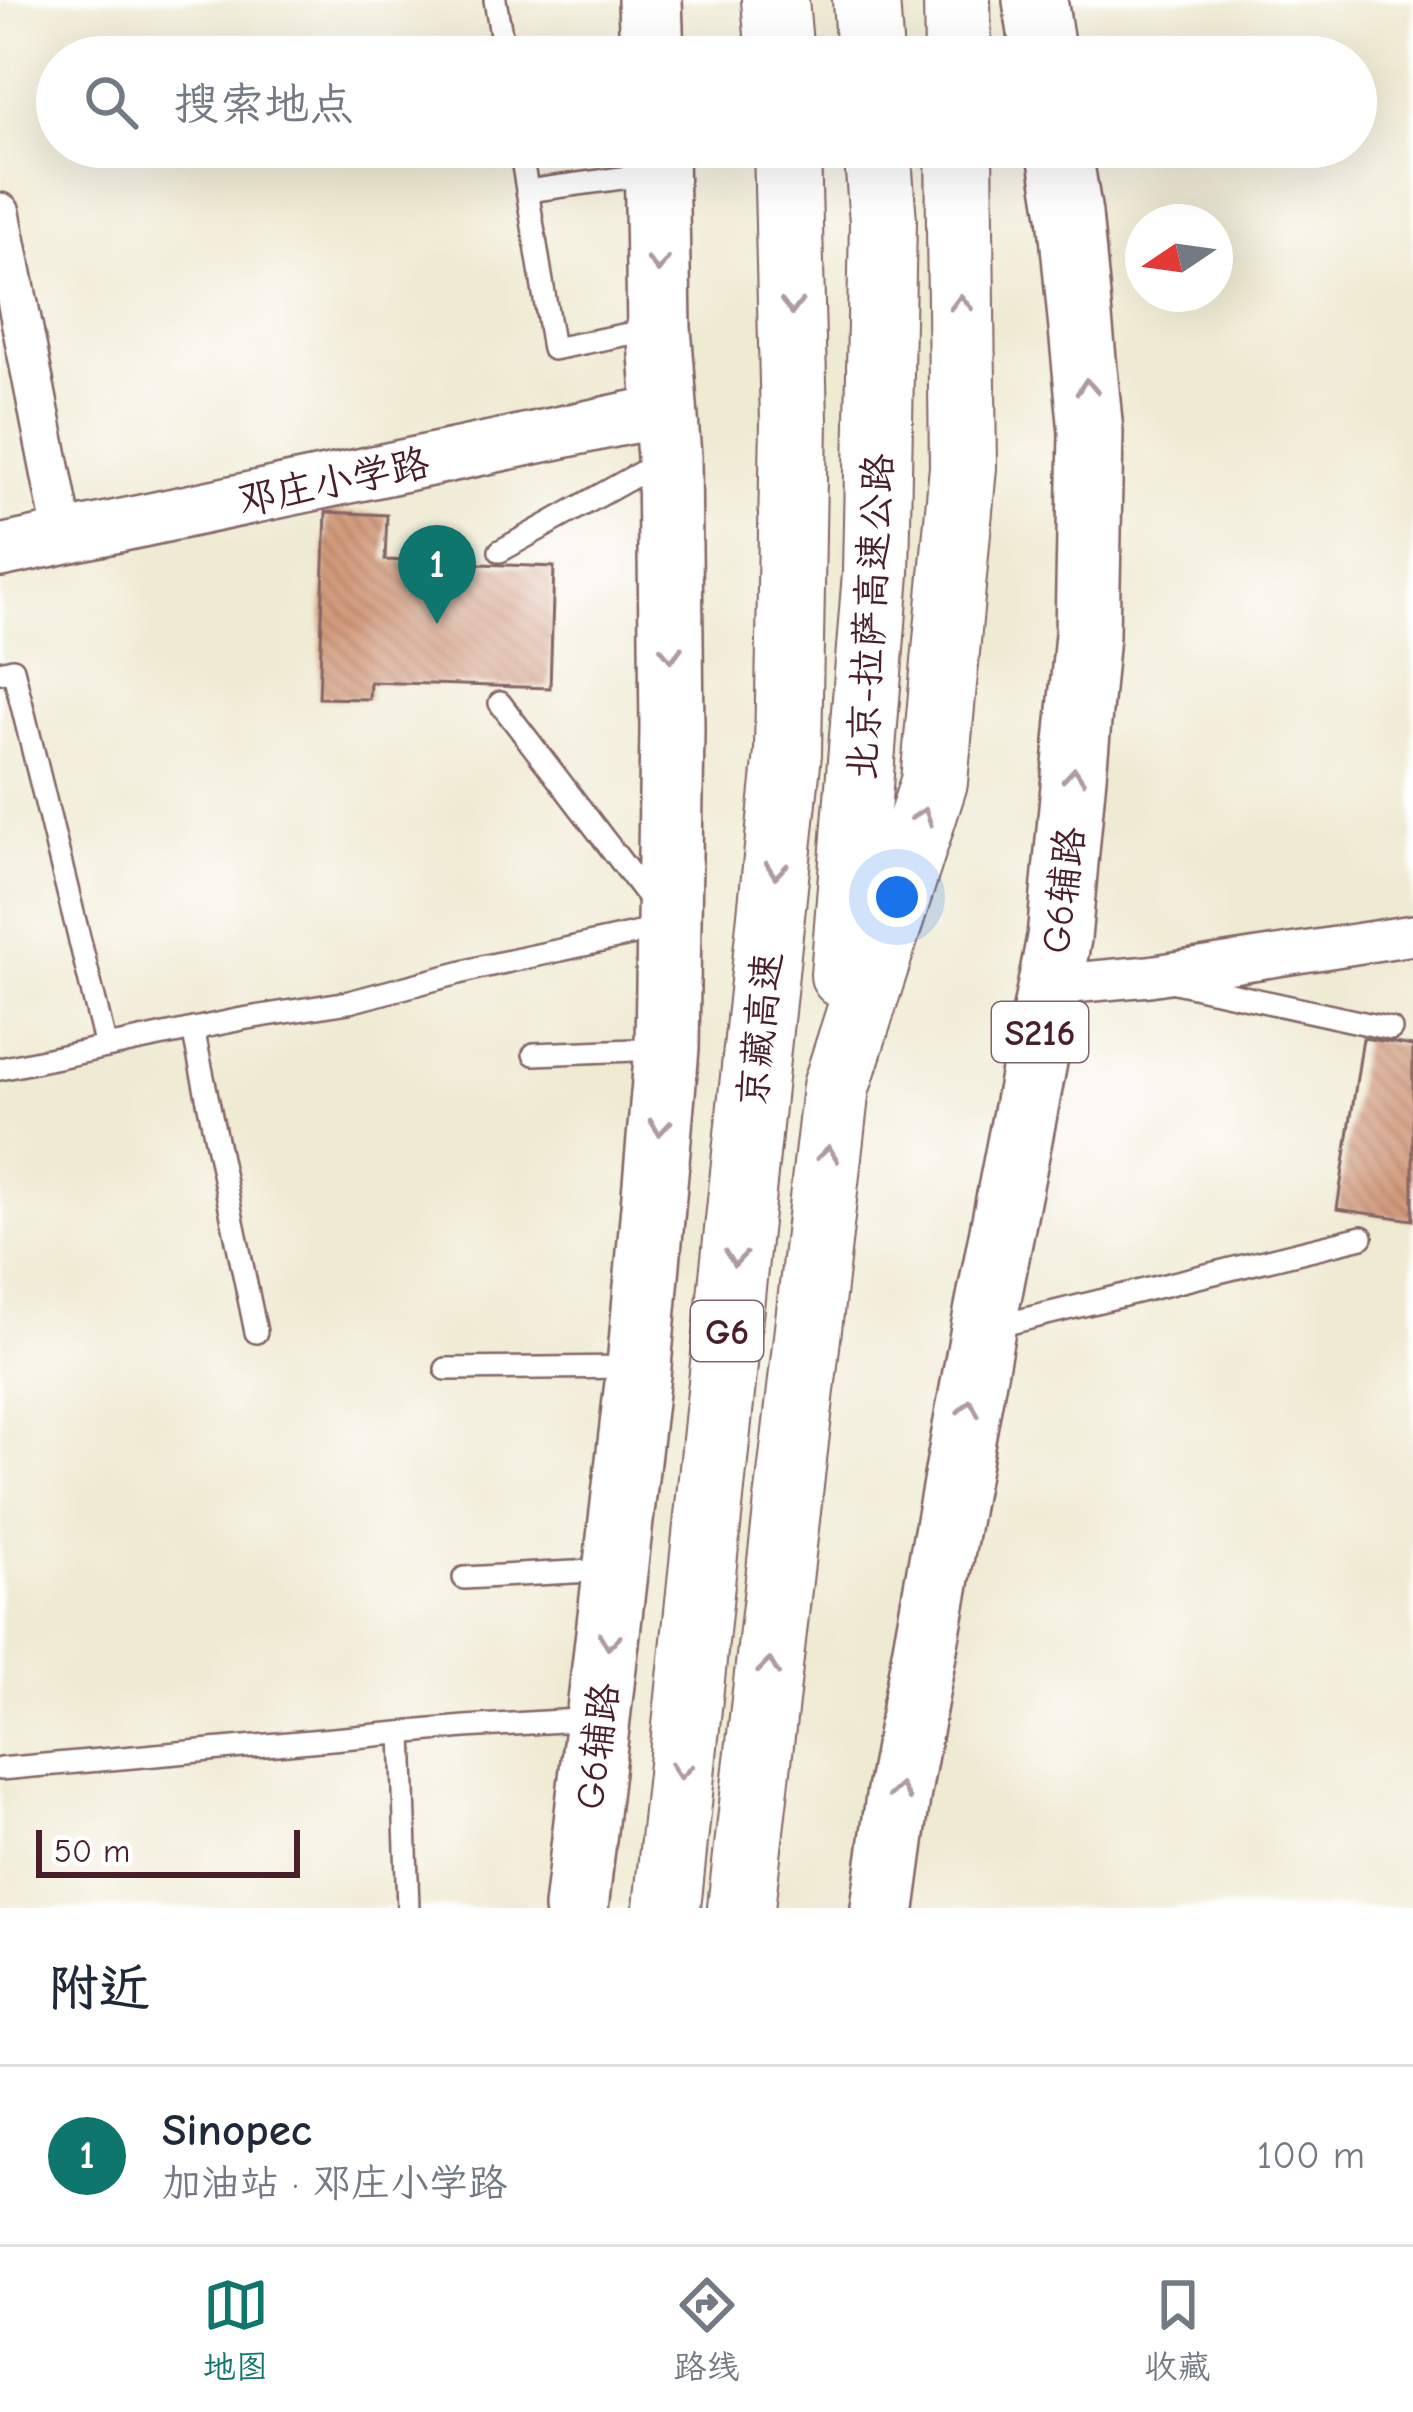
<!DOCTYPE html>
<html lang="zh">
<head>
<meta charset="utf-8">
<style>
  :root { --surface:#fff; --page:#f2f2f3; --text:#1f2937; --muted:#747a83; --line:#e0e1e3; --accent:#0f766e }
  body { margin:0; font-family:"Comic Neue","LXGW WenKai TC",sans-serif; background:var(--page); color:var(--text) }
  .compass { position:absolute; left:1125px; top:204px; width:108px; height:108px; border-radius:50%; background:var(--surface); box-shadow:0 12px 48px #0002; rotate:257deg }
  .scale { position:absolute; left:36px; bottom:30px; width:264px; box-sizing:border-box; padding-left:12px; border:6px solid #4a1f2b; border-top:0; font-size:33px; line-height:42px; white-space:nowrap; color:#4a1f2b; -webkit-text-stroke:9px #fff; paint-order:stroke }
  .you { position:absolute; left:897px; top:897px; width:42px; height:42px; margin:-30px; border:9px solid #fff; border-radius:50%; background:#1a73e8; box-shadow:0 0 0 18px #1a73e833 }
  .badge { display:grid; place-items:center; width:78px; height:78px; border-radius:50%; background:var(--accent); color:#fff; font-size:39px; font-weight:700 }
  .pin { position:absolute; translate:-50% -99px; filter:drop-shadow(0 3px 6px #0008) }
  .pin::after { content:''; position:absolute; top:63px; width:42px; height:36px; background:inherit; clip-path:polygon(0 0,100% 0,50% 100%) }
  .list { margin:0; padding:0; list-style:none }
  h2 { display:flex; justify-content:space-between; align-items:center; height:156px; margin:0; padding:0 48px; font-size:51px }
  h2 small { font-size:39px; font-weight:400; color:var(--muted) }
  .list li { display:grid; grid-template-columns:78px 1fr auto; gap:36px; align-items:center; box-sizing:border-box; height:180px; padding:0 48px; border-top:3px solid var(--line) }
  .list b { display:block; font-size:45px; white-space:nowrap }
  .list p { margin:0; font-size:39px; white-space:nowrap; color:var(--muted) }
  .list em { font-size:39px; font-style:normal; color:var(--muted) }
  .icon { flex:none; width:66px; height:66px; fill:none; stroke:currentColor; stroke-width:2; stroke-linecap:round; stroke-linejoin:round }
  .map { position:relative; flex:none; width:1413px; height:1908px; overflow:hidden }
  .search { position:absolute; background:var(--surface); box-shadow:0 12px 48px #0002; left:36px; right:36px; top:36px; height:132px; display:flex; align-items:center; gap:30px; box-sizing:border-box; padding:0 42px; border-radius:66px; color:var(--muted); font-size:45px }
  .sheet { height:336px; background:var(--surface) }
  nav { display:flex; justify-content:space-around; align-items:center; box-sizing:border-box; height:168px; border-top:3px solid var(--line); background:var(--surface); font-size:33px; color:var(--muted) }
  nav a { display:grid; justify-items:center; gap:6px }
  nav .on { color:var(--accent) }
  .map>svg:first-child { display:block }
  .building { fill:url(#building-back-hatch) }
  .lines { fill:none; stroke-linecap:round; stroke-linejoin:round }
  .service-casing { stroke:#846665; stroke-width:26 }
  .minor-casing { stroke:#846665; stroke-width:44 }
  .tertiary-casing { stroke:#846665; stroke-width:56 }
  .primary-casing { stroke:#846665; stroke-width:68 }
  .motorway-casing { stroke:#846665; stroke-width:70 }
  .service { stroke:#fff; stroke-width:21 }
  .minor { stroke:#fff; stroke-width:39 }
  .tertiary { stroke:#fff; stroke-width:51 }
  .primary { stroke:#fff; stroke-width:63 }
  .motorway { stroke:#fff; stroke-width:66 }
  .oneway { stroke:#ae9aa0 }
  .labels { text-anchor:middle; stroke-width:10; stroke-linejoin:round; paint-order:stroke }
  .shield { fill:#fff; stroke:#80626b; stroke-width:3 }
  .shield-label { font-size:36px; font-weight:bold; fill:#4a1f2b }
  .street-label { font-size:39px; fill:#4a1f2b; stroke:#fff }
</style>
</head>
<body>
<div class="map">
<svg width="1413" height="1908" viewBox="0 0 1413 1908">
  <defs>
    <pattern id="building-back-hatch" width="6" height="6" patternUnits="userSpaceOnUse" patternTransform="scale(3)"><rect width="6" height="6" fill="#d19979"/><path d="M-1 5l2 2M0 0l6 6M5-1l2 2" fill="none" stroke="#ac7c63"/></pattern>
  </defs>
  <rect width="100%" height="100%" fill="#fff"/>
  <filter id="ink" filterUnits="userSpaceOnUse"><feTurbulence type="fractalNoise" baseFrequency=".00833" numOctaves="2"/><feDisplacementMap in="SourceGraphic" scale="24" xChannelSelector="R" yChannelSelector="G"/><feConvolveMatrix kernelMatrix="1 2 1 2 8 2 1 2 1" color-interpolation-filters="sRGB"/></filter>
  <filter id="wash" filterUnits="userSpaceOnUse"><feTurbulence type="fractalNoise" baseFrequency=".004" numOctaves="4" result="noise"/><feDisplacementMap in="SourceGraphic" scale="48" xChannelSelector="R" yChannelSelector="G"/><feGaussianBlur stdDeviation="2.7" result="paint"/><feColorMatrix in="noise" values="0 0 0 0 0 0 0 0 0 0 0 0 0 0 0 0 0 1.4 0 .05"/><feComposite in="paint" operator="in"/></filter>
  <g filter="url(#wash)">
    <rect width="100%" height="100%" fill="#efead2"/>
    <g id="blocks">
      <g class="building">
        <path d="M326 512 387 515 385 560 554 567 550 688 370 682 369 699 319 698Z"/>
        <path d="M1363 1038 1413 1046V1220L1337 1209Z"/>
      </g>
    </g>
  </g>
  <g filter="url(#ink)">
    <use href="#blocks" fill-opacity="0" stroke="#846665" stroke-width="3"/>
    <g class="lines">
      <g class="service-casing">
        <g id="service">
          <path d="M495 0 505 57"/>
          <path d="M520 147 553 349 653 329"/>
          <path d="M527 191 651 174"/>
          <path d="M500 551 658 463"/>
          <path d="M0 672 13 669 106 1047"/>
          <path d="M500 703 652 902"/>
          <path d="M1175 982 1391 1029"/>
          <path d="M193 1029 256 1332"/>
          <path d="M534 1054 660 1049"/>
          <path d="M0 1069 242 1019 349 1002 482 967 662 928"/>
          <path d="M989 1328 1362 1237"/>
          <path d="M446 1369 633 1367"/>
          <path d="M464 1578 610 1570"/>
          <path d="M402 1733 408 1908"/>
          <path d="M0 1769 465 1727 593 1719"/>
        </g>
      </g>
      <g class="minor-casing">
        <g id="minor">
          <path d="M0 213 64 538"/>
          <path d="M1050 985 1149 976 1413 935"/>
        </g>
      </g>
      <g class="tertiary-casing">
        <path id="tertiary" d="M0 551 666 410"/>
      </g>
      <g class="primary-casing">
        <g id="primary">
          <path d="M650 0 652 57"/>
          <path d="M1035 0 1044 57"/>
          <path d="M576 1908 639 1366 667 1048 672 729 669 457 659 328 656 147"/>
          <path d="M883 1908 898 1797 983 1329 1059 938 1087 635 1091 432 1070 214 1059 147"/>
        </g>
      </g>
      <g class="motorway-casing">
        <g id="motorway">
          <path d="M775 0 780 57"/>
          <path d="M866 0 870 57"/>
          <path d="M957 0 958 57"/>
          <path d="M844 975 876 573 883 221 877 147"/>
          <path d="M667 1908 788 753 794 421 787 147"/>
          <path d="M741 1908 836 1087 934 782 963 467 959 147"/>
        </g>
      </g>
      <use href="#service" class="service"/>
      <use href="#minor" class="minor"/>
      <use href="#tertiary" class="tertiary"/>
      <use href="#primary" class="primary"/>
      <use href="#motorway" class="motorway"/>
    </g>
    <defs><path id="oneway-chevron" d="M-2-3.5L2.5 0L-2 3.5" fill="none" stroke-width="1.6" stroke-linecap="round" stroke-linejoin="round" transform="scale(3)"/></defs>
    <g class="oneway">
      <use href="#oneway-chevron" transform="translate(658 264) rotate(89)"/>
      <use href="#oneway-chevron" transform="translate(961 303) rotate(-91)"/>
      <use href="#oneway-chevron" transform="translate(792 306) rotate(89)"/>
      <use href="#oneway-chevron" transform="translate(1087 387) rotate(-95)"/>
      <use href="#oneway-chevron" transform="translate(671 654) rotate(89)"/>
      <use href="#oneway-chevron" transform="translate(1074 776) rotate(-85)"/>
      <use href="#oneway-chevron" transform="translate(923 816) rotate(-72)"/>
      <use href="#oneway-chevron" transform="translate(776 870) rotate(96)"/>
      <use href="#oneway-chevron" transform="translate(660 1127) rotate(95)"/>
      <use href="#oneway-chevron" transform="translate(828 1154) rotate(-83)"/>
      <use href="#oneway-chevron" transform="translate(735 1258) rotate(96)"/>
      <use href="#oneway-chevron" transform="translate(969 1408) rotate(-80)"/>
      <use href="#oneway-chevron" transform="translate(609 1641) rotate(97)"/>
      <use href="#oneway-chevron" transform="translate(769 1667) rotate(-83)"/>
      <use href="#oneway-chevron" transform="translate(681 1771) rotate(96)"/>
      <use href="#oneway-chevron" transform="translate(900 1792) rotate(-81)"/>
    </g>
  </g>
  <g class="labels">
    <g class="shield">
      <rect x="992" y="1002" width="96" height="60" rx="9"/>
      <rect x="691" y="1301" width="72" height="60" rx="9"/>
    </g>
    <g class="shield-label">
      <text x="1040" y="1045">S216</text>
      <text x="727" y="1344">G6</text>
    </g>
    <g class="street-label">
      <text transform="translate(333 481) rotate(-12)" y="14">邓庄小学路</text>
      <text transform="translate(869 617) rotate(-87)" y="14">北京-拉萨高速公路</text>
      <text transform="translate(1062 890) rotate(-83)" y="14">G6辅路</text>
      <text transform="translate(759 1029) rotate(-84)" y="14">京藏高速</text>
      <text transform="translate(596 1746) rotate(-83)" y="14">G6辅路</text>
    </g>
  </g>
</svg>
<svg class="compass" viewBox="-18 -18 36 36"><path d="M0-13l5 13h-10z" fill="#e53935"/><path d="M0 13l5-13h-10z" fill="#747a83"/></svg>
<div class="scale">50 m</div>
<div class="you"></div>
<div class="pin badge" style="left:437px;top:624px">1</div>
<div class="search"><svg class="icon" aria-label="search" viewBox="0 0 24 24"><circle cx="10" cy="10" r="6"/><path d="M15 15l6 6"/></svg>搜索地点</div>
</div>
<section class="sheet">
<h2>附近<small></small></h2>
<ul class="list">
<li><span class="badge">1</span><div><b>Sinopec</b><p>加油站 · 邓庄小学路</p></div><em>100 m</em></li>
</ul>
</section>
<nav>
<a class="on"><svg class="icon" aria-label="map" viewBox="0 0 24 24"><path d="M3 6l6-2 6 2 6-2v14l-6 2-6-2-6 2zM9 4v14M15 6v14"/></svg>地图</a>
<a><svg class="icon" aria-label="directions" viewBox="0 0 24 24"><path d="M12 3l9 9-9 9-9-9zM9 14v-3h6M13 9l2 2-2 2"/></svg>路线</a>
<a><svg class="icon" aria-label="saved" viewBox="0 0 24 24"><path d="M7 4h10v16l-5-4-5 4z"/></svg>收藏</a>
</nav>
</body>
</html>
